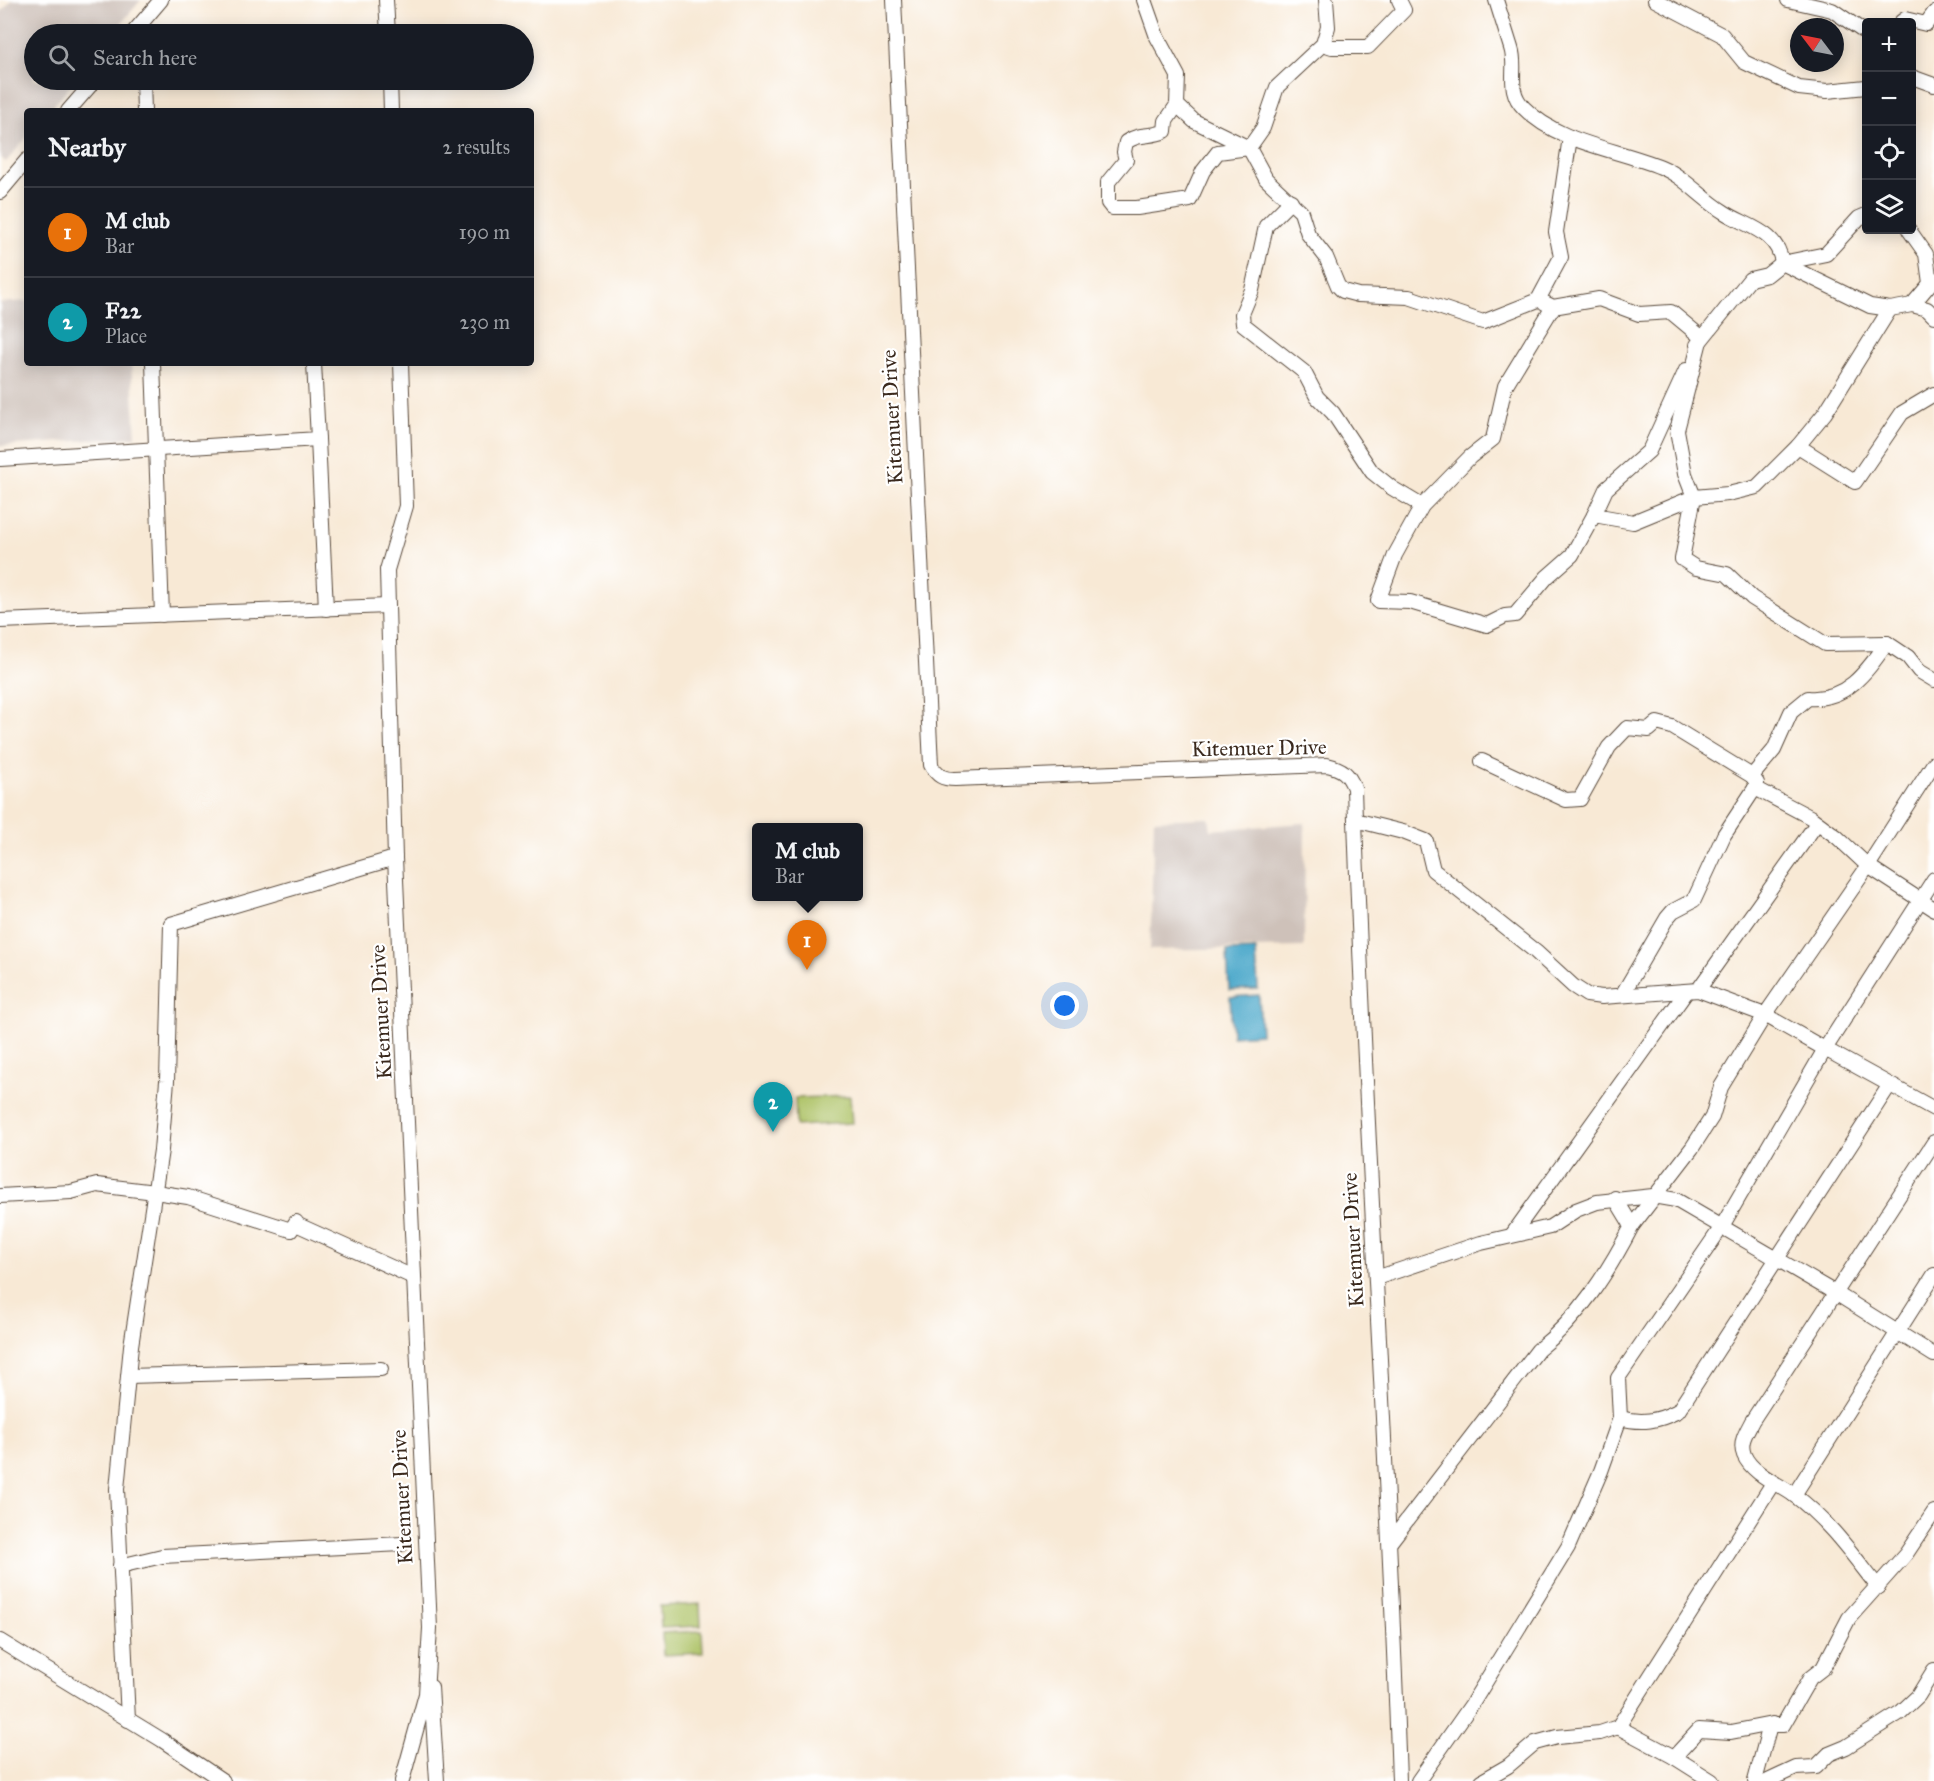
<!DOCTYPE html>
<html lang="en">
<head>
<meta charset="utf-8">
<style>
  :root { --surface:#171b24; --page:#20242c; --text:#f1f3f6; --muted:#9ea1a6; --line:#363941; --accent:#1a73e8 }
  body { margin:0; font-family:"IM FELL Great Primer",serif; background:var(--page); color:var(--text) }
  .controls { position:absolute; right:18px; top:18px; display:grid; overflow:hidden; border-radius:6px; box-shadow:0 3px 15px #0003 }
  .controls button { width:54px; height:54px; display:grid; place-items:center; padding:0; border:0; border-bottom:2px solid var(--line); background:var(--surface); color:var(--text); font:30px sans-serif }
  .compass { position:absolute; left:1790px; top:18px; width:54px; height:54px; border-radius:50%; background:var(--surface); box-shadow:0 3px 15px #0003; rotate:302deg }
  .you { position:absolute; left:1065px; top:1006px; width:21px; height:21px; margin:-15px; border:4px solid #fff; border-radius:50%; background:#1a73e8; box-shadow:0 0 0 9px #1a73e833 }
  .badge { display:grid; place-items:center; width:39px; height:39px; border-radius:50%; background:var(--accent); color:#fff; font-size:20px; font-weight:700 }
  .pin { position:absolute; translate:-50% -50px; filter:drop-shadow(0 2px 3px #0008) }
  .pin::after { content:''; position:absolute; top:32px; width:21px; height:18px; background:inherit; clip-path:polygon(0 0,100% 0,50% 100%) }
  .popup { position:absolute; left:752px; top:823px; width:111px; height:78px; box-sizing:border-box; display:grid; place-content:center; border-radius:6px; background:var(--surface); filter:drop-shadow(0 2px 4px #0005); font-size:20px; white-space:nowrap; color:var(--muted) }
  .popup b { font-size:22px; color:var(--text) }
  .popup::after { content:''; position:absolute; left:50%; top:100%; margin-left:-12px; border:12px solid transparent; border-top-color:var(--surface) }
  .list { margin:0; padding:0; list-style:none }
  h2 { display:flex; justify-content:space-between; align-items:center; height:78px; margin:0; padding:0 24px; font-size:26px }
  h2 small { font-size:20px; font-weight:400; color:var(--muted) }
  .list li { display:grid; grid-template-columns:39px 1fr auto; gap:18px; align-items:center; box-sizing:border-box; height:90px; padding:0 24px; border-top:2px solid var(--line) }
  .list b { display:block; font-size:22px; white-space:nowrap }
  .list p { margin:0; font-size:20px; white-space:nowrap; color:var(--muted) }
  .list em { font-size:20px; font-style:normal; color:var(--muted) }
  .icon { flex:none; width:33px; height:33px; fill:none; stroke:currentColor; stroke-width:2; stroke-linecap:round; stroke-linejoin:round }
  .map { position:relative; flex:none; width:1934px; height:1781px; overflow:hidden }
  .search { position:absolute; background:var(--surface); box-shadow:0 3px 15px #0003; left:24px; top:24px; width:510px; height:66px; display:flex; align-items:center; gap:15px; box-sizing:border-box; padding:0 21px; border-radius:33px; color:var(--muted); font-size:22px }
  .panel { position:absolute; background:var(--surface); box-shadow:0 3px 15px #0003; left:24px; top:108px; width:510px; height:258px; border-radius:6px }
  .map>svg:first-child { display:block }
  .industrial { fill:#cec1b9 }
  .green { fill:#aec368; stroke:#747643; stroke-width:1.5 }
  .water { fill:#4ca8ca; stroke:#446974; stroke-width:1.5 }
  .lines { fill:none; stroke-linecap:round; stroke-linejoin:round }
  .minor-casing { stroke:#574739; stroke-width:16 }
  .minor { stroke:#fff; stroke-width:14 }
  .labels { text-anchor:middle; stroke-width:4.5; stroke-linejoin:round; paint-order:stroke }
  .street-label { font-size:21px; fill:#3b2a1e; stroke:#fff }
</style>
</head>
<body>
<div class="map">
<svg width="1934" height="1781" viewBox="0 0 1934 1781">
  <rect width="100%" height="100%" fill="#fff"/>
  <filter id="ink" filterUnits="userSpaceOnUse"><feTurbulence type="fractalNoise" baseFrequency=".0167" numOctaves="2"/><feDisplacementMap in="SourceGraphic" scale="12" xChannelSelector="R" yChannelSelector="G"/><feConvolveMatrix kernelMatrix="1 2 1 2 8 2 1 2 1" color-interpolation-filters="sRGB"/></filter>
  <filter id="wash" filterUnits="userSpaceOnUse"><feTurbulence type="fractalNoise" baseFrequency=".008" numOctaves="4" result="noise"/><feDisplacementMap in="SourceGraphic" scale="24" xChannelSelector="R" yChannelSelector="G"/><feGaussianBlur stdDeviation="1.35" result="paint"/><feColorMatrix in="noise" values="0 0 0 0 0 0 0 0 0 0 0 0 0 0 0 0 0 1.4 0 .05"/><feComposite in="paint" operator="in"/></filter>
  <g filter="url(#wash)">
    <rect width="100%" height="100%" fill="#f8e9d5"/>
    <g class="industrial">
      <path d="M12 0H141L112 34H34V80H75L49 111H27V137L6 162 0 157V13Z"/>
      <path d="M27 301V363H131L136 437 0 446V303Z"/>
      <path d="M1209 818 1211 830 1305 823 1304 947 1150 950 1154 820Z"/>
    </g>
    <g class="green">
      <path d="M850 1096 852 1123 796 1126 795 1098Z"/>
      <path d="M700 1604 701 1626 661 1628 660 1606Z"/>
      <path d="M702 1631 703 1653 663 1655 662 1633Z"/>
    </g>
    <g class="water">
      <path d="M1256 950 1258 989 1229 990 1227 951Z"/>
      <path d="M1259 995 1261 1034 1232 1036 1230 997Z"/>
    </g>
  </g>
  <g filter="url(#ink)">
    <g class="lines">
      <g class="minor-casing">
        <g id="minor">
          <path d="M386 0 388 34"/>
          <path d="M894 0 931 765C937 776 943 779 955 779L1327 765C1343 769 1348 773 1354 788 1364 1119 1388 1450 1399 1781"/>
          <path d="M1144 0 1157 37 1178 76 1177 105 1166 121 1165 131C1150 138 1141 132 1126 142L1124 152 1126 160 1108 182V203L1112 208H1137L1190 200 1203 171 1218 152 1249 148 1263 128 1277 87 1323 44 1328 27 1326 0"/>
          <path d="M1496 0C1501 16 1506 32 1511 48 1518 69 1505 89 1524 108 1558 143 1617 149 1661 167 1685 177 1702 199 1724 212 1747 227 1778 231 1782 263L1870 306 1890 309 1912 305 1927 309 1934 316"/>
          <path d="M1655 0 1722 35 1744 62 1799 88 1827 91 1866 87"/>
          <path d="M1788 0 1832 10 1866 33"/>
          <path d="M1901 22 1905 19 1926 24 1934 13"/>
          <path d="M132 34 161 0"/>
          <path d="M1323 44 1332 47H1368L1404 10 1399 0"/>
          <path d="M1912 77 1934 85"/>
          <path d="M143 80 144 111"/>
          <path d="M390 80 391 111"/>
          <path d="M1177 105 1194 121 1249 148 1266 179 1301 212 1308 234 1326 257 1338 286 1343 291 1358 295 1409 297 1483 322 1538 300 1561 257 1556 232 1570 137"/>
          <path d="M68 111 95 80"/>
          <path d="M0 192 27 160"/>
          <path d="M1291 201 1266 226 1252 290 1242 314 1243 324 1304 372 1317 397 1333 413 1372 472 1392 488 1422 506"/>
          <path d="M1909 230 1926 254 1930 283"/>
          <path d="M1545 303 1553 307 1599 299 1639 314 1671 312 1701 337"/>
          <path d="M1912 305 1934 279"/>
          <path d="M1553 307 1505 386 1493 439 1470 457 1422 506 1395 555 1378 601 1410 602 1487 625 1505 616 1515 615 1547 577 1572 555 1594 515 1633 522 1694 497 1728 494 1757 487 1798 446 1855 482 1902 413 1934 394"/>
          <path d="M1701 337 1677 430 1685 474 1694 497 1682 559 1696 568 1727 574 1752 598 1825 644 1887 643 1908 657 1919 671 1934 680"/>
          <path d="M1697 345 1750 279 1767 275 1782 263 1826 254 1859 218 1866 215"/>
          <path d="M153 363 162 615"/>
          <path d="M401 363 406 506 387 570 395 858 430 1628 426 1694 402 1781"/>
          <path d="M318 439 326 609"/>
          <path d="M1798 446 1825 413 1890 309"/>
          <path d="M0 459 318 439 314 363"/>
          <path d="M1594 515 1606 489 1649 451 1686 370"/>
          <path d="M0 621 388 606"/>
          <path d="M1482 761 1566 800 1580 799 1609 747 1627 728 1649 730 1657 723 1672 727 1752 776 1757 783 1755 788 1810 817 1837 837 1868 866 1934 909"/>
          <path d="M1752 776 1774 750 1791 712 1808 698C1847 701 1867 671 1887 643"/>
          <path d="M1355 820 1403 832 1426 841 1433 870 1536 952 1573 986 1587 995 1602 997 1698 990 1765 1015 1868 866 1934 763"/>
          <path d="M1698 990 1817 823"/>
          <path d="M1622 995 1667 918 1673 911 1694 900 1724 835 1755 788"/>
          <path d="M0 1196 71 1192 97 1185 155 1192 188 1197 291 1230 296 1222"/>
          <path d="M296 1224 413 1277"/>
          <path d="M1632 1226 1692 1148 1712 1117 1721 1087 1765 1015 1825 1049 1934 879"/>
          <path d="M1512 1235 1687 991"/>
          <path d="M1376 1278 1481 1243 1550 1227 1576 1210 1597 1202 1653 1196 1676 1200 1837 1294 1934 1355"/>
          <path d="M128 1376 381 1369"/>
          <path d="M1620 1418 1618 1378 1721 1228 1825 1049 1934 1109"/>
          <path d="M1794 1495 1934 1275"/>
          <path d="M1391 1541 1538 1350C1579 1318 1608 1272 1632 1226L1615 1198"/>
          <path d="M120 1566 162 1556 402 1544"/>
          <path d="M1878 1587C1852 1554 1828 1520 1794 1495 1779 1484 1752 1474 1744 1455 1739 1442 1746 1433 1752 1421L1934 1142"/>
          <path d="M0 1641 162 1740 223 1781"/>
          <path d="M431 1687 437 1781"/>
          <path d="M128 1720 117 1489 131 1346 161 1150 167 1081 171 924 395 858"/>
          <path d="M1618 1727 1674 1757 1712 1781"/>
          <path d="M1674 1757 1699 1730 1731 1732 1772 1724"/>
          <path d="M1418 1781 1472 1704 1568 1547 1601 1471 1620 1418C1642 1424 1658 1421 1678 1411L1889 1086"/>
          <path d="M1482 1781 1508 1766 1535 1743 1557 1737 1600 1733 1618 1727 1773 1483"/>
          <path d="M1755 1781 1770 1725H1783L1810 1678 1823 1668 1849 1618 1906 1554 1934 1512"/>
          <path d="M1768 1781 1796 1768 1816 1767 1829 1754 1846 1747 1901 1712 1918 1696 1934 1670"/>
        </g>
      </g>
      <use href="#minor" class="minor"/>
    </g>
  </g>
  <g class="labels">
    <g class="street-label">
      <text transform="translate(892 417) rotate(-93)" y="7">Kitemuer Drive</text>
      <text transform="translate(1259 748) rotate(-1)" y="7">Kitemuer Drive</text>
      <text transform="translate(381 1012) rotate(-93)" y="7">Kitemuer Drive</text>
      <text transform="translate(1353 1240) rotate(-93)" y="7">Kitemuer Drive</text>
      <text transform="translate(402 1497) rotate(-93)" y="7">Kitemuer Drive</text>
    </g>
  </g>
</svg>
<div class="controls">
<button>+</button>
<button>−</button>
<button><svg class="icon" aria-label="locate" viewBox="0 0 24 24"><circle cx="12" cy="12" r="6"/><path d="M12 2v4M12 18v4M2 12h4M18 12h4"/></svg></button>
<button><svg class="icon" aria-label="layers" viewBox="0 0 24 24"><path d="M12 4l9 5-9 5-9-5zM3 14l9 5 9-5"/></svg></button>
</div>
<svg class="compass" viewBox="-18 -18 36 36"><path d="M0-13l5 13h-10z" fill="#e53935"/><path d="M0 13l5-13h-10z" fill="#9ea1a6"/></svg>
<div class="you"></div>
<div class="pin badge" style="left:807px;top:970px;background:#e8710a">1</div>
<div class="popup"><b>M club</b>Bar</div>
<div class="pin badge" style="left:773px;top:1132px;background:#0f9aa8">2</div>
<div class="search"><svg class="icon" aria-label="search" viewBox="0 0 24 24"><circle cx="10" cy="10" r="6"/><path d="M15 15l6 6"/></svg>Search here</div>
<section class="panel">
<h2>Nearby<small>2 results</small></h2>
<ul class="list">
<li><span class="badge" style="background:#e8710a">1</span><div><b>M club</b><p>Bar</p></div><em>190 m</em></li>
<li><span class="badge" style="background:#0f9aa8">2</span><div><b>F22</b><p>Place</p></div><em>230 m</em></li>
</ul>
</section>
</div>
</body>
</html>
